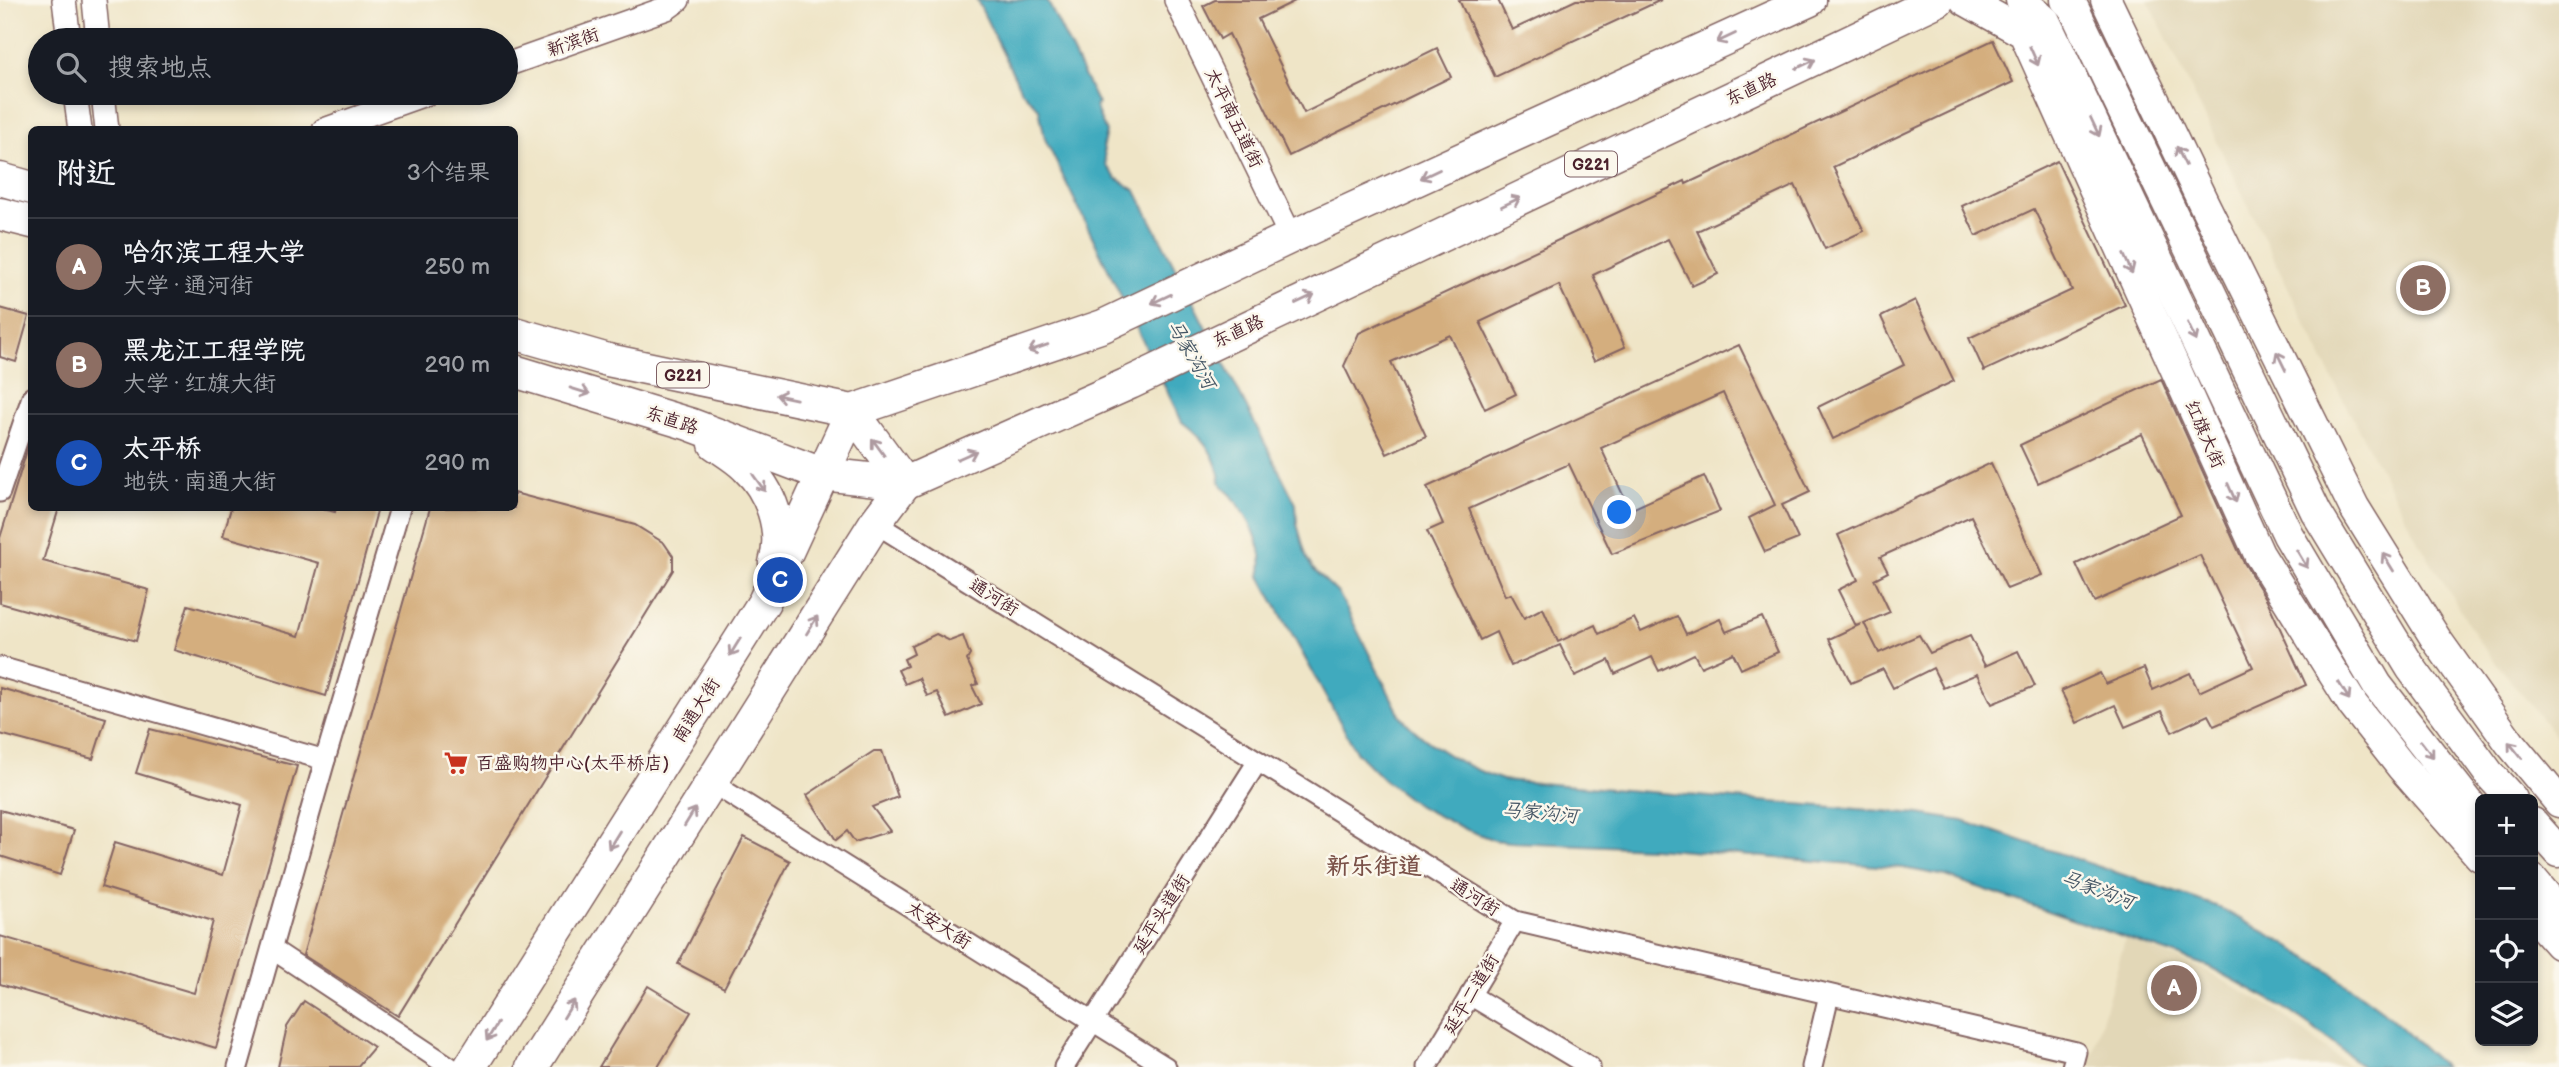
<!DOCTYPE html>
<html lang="zh">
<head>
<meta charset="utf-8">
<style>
  :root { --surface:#171b24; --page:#20242c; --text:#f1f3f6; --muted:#9ea1a6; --line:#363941; --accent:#db2777 }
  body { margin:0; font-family:"Balsamiq Sans","LXGW WenKai TC",sans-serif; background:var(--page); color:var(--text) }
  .controls { position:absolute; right:21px; bottom:21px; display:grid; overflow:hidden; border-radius:10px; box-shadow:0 4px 10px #0003 }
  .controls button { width:63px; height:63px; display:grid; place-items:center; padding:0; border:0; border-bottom:2px solid var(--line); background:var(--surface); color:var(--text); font:35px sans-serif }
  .you { position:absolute; left:1620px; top:513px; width:24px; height:24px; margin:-18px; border:5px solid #fff; border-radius:50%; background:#1a73e8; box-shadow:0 0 0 10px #1a73e833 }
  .badge { display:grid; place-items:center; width:46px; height:46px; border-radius:50%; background:var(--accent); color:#fff; font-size:23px; font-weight:700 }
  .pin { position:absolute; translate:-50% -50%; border:4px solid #fff; box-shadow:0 2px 7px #0006 }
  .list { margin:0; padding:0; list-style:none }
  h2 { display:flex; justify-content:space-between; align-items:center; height:91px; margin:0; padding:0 28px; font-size:30px }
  h2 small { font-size:23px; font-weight:400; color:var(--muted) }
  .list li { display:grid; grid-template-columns:46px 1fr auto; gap:21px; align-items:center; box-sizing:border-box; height:98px; padding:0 28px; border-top:2px solid var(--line) }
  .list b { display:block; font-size:26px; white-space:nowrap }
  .list p { margin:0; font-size:23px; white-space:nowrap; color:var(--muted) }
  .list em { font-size:23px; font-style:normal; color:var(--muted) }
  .icon { flex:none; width:38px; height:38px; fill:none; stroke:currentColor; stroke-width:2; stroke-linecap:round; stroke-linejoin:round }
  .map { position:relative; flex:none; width:2559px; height:1067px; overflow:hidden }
  .search { position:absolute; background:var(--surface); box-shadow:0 4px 10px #0003; left:28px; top:28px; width:490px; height:77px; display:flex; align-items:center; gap:18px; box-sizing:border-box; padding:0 24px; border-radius:38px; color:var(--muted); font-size:26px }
  .panel { position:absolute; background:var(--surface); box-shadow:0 4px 10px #0003; left:28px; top:126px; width:490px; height:385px; border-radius:10px }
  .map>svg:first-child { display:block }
  .built { fill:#e2d7b7 }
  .water { fill:#3faabe; stroke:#446474; stroke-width:2 }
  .building { fill:#d4ae7e }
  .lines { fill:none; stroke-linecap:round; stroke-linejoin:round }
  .minor-casing { stroke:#846462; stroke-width:23 }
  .tertiary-casing { stroke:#846462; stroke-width:26 }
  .primary-casing { stroke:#846462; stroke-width:33 }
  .trunk-casing { stroke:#846462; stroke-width:35 }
  .minor { stroke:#fff; stroke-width:19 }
  .tertiary { stroke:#fff; stroke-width:23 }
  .primary { stroke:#fff; stroke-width:30 }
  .trunk { stroke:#fff; stroke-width:32 }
  .oneway { stroke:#ae9aa0 }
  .labels { text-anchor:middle; stroke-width:5; stroke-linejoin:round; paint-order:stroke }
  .shield { fill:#fbf7ec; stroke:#7f6065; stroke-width:2 }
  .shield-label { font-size:16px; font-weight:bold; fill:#4a1f2b }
  .street-label { font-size:18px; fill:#4a1f2b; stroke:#fbf7ec }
  .poi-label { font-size:18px; fill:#4a1f2b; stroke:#fbf7ec; text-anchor:start }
  .water-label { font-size:19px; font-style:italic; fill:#465766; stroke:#fbf7ec }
  .district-label { font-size:24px; font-weight:bold; fill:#7a5148; stroke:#fbf7ec }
</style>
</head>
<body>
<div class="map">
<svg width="2559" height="1067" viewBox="0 0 2559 1067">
  <rect width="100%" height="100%" fill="#fbf7ec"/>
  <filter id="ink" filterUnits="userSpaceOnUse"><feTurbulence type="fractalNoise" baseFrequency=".0143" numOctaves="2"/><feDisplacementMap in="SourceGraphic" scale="14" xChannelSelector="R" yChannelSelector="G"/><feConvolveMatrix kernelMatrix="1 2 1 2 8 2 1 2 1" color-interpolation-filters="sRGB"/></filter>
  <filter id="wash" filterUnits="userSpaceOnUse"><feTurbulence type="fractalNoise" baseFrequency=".00686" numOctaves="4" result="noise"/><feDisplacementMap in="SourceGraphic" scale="28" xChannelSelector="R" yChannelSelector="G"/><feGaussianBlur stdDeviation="1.57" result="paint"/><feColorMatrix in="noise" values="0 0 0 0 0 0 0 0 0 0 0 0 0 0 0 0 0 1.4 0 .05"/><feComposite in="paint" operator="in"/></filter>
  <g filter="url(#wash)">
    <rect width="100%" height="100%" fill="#efe5c7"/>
    <g class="built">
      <path d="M2148 0H2559V740L2480 643 2416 537 2339 392Z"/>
      <path d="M2125 939 2201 968 2273 1008 2350 1067H2089Z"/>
    </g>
    <path class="water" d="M977 0H1047L1098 104 1095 106 1106 132 1103 145 1106 165 1116 178 1136 191 1296 504 1297 524 1307 559 1313 569 1339 594 1401 717C1427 746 1467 768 1503 780L1919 814 1963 821 2216 906 2279 940 2333 974 2383 1011 2444 1067H2362L2333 1042 2280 1005 2210 967 1946 876 1903 868 1652 848 1510 842 1494 840 1465 829 1418 806 1381 777 1357 753 1260 576C1267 549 1248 517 1232 496 1229 492 1223 489 1221 484 1219 481 1220 477 1219 474 1213 450 1201 436 1182 422L1045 139 1039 109 1021 90Z"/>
    <g id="blocks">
      <g class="building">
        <path d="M1215 0H1297L1258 19 1304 113 1437 48 1451 77 1289 156 1229 34 1220 39 1203 6Z"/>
        <path d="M1459 0H1498L1512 30 1576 0H1661L1495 77Z"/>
        <path d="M1993 40 2013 82 1833 167 1864 231 1825 249 1795 185 1697 231 1718 274 1692 286 1668 239 1593 275 1625 347 1594 361 1559 285 1480 322 1516 394 1485 409 1450 335 1391 362 1426 436 1387 454 1344 366 1359 333 1685 181 1686 184Z"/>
        <path d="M2057 161 2125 305 1984 371 1969 338 2072 290 2034 209 1976 236 1962 206Z"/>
        <path d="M1915 300 1954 381 1833 439 1818 407 1904 365 1881 317Z"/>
        <path d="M0 308 29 316 16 362 0 357Z"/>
        <path d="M1739 345 1810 492 1782 505 1798 539 1765 552 1749 518 1775 505 1723 393 1601 448 1630 510 1704 476 1720 511 1612 554 1569 464 1469 509 1505 596 1511 594 1524 618 1543 608 1558 642 1595 625 1599 634 1634 618 1641 632 1677 616 1686 634 1720 619 1726 632 1762 617 1778 652 1741 669 1733 653 1701 667 1694 654 1659 671 1652 657 1615 674 1609 660 1575 676 1560 645 1511 666 1496 632 1480 640 1427 531 1443 524 1427 487Z"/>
        <path d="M2161 379 2243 561 2267 600 2306 685 2214 726 2208 715 2172 732 2162 711 2125 727 2115 705 2077 723 2061 691 2100 673 2106 684 2144 668 2153 690 2190 673 2199 692 2253 667 2200 555 2094 602 2076 564 2181 515 2142 434 2038 483 2020 445Z"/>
        <path d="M29 444H32V508H59L43 561 149 590 136 641 0 603V538Z"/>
        <path d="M1991 463 2042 575 2007 589 1971 516 1880 557 1888 572 1874 579 1890 612 1864 623 1879 653 1919 635 1930 653 1970 636 1985 666 2018 651 2035 686 1992 704 1977 674 1943 688 1933 668 1893 688 1883 669 1851 683 1829 639 1861 624 1856 626 1838 590 1858 580 1838 535Z"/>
        <path d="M514 493 635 525 664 543 673 556V570L398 1016 303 955 430 508H514Z"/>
        <path d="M231 508H318L335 512 336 508H378L326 696 174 650 188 605 299 636 319 563 223 536Z"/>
        <path d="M936 634 950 641 963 636 970 655 967 660 978 684 972 686 981 704 949 718 937 692 927 696 919 678 905 684 898 670 907 666 904 659 914 654 911 646Z"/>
        <path d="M0 688 106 718 93 759 0 734Z"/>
        <path d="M150 729 297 766 216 1048 0 984V936L194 993 213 921 101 887 115 842 223 875 242 805 136 773Z"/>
        <path d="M874 751H882L898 797 872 807 890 831 855 842 847 831 836 840 807 795Z"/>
        <path d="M0 810 74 830 60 875 0 856Z"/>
        <path d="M744 837 790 861 724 988 678 964Z"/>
        <path d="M648 986 691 1012 658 1067H599Z"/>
        <path d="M304 1001 374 1047 357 1067H278L287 1027Z"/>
      </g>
    </g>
  </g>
  <g filter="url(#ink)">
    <use href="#blocks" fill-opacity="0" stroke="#846462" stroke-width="2"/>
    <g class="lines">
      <g class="minor-casing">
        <g id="minor">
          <path d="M0 492 32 397"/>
          <path d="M875 523 1515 921 2076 1052 2072 1067"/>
          <path d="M0 667 325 760"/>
          <path d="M712 783 1166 1067"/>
          <path d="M272 949 450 1067"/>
          <path d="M1470 995 1590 1067"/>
          <path d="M238 1067 325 760 400 508"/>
          <path d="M1064 1067 1258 761"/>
          <path d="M1427 1067 1515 921"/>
          <path d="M1812 1067 1829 995"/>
        </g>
      </g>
      <g class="tertiary-casing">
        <g id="tertiary">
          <path d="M64 0 69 40"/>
          <path d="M94 0 98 40"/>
          <path d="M1176 0 1291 237"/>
          <path d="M506 65 667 8 678 0"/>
          <path d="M75 93 80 130"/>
          <path d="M103 93 107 130"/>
          <path d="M324 130 428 93"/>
        </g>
      </g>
      <g class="primary-casing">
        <g id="primary">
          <path d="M1965 0 2024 33 2259 554 2353 705 2401 766 2480 856"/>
          <path d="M2021 0 2045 21 2288 535 2377 685 2480 817"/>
          <path d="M2066 0 2073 7 2316 512 2411 668 2490 775 2512 799"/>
          <path d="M2106 0 2203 202 2354 507 2436 639 2510 743 2559 802"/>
          <path d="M2533 823 2559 852"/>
          <path d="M2533 880 2559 911"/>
          <path d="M2533 915 2559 944"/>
        </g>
      </g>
      <g class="trunk-casing">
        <g id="trunk">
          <path d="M0 179 32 188"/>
          <path d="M0 214 32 222"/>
          <path d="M514 333 608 360 852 411 1103 326 1291 237 1810 0"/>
          <path d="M514 371 689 424 822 474 905 483 1130 383 1938 0"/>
          <path d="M852 411 905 483"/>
          <path d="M715 444C725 451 737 458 746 467 771 490 785 530 775 563"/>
          <path d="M470 1067 764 602 852 411"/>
          <path d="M532 1067 875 523 905 483"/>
        </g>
      </g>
      <use href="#minor" class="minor"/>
      <use href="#tertiary" class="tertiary"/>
      <use href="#primary" class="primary"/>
      <use href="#trunk" class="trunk"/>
    </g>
    <defs><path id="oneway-shaft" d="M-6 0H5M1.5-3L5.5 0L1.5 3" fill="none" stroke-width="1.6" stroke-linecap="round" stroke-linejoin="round" transform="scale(1.75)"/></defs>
    <g class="oneway">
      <use href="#oneway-shaft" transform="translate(1726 38) rotate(155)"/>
      <use href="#oneway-shaft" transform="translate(2034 56) rotate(66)"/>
      <use href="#oneway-shaft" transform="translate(1806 64) rotate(-25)"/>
      <use href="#oneway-shaft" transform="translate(2095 127) rotate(65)"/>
      <use href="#oneway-shaft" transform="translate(2181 156) rotate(-115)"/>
      <use href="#oneway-shaft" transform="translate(1430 174) rotate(155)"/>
      <use href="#oneway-shaft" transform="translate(1511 202) rotate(-25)"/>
      <use href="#oneway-shaft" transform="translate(2128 264) rotate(66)"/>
      <use href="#oneway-shaft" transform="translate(1161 299) rotate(155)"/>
      <use href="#oneway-shaft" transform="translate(1305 299) rotate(-25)"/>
      <use href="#oneway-shaft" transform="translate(2192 332) rotate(65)"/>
      <use href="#oneway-shaft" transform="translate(1038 348) rotate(161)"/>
      <use href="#oneway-shaft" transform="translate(2281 361) rotate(-116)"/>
      <use href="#oneway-shaft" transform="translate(580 391) rotate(17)"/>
      <use href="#oneway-shaft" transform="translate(786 397) rotate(-168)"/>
      <use href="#oneway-shaft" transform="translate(878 447) rotate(-126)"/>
      <use href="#oneway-shaft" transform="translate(967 455) rotate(-24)"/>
      <use href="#oneway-shaft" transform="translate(759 483) rotate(54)"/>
      <use href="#oneway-shaft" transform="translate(2232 493) rotate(66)"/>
      <use href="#oneway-shaft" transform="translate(2302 559) rotate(59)"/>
      <use href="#oneway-shaft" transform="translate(2388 562) rotate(-122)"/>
      <use href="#oneway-shaft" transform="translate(812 625) rotate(-58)"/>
      <use href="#oneway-shaft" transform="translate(735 647) rotate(122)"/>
      <use href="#oneway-shaft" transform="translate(2344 691) rotate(58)"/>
      <use href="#oneway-shaft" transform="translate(2427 749) rotate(52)"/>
      <use href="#oneway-shaft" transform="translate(2515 750) rotate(-129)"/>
      <use href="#oneway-shaft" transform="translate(690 817) rotate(-58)"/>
      <use href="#oneway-shaft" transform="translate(614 840) rotate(122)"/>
      <use href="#oneway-shaft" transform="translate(569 1009) rotate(-58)"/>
      <use href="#oneway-shaft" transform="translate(492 1032) rotate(122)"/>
    </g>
  </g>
  <defs>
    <g id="supermarket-bare" transform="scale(1.89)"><path d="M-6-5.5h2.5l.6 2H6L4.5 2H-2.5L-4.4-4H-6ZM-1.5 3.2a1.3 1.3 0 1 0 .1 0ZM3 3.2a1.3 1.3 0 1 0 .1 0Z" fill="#c8321e" stroke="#fbf7ec" stroke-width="2.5" paint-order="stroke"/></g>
  </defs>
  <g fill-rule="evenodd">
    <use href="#supermarket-bare" x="456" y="763"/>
  </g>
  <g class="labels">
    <g class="shield">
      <rect x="1565" y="151.5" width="52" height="25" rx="5"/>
      <rect x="657" y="362.5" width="52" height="25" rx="5"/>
    </g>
    <g class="shield-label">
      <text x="1591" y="170">G221</text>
      <text x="683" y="381">G221</text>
    </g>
    <g class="street-label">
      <text transform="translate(573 42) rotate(-19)" y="6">新滨街</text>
      <text transform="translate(1751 89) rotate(-25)" y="6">东直路</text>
      <text transform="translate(1234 118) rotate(64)" y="6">太平南五道街</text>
      <text transform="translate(1238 331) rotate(-25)" y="6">东直路</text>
      <text transform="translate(672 420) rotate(18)" y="6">东直路</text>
      <text transform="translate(2205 434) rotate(66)" y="6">红旗大街</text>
      <text transform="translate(994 597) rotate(32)" y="6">通河街</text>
      <text transform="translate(696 710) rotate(-58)" y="6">南通大街</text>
      <text transform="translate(1475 897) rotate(32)" y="6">通河街</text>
      <text transform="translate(1161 914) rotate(-58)" y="6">延平头道街</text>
      <text transform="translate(939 925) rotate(32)" y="6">太安大街</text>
      <text transform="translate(1471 994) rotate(-59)" y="6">延平二道街</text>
    </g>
    <g class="poi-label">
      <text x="476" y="769">百盛购物中心(太平桥店)</text>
    </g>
    <g class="water-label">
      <text transform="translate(1192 354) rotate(60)" y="7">马家沟河</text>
      <text transform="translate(1540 812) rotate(5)" y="7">马家沟河</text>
      <text transform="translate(2098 889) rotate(21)" y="7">马家沟河</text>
    </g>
    <g class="district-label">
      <text x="1374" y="874">新乐街道</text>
    </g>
  </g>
</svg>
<div class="controls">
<button>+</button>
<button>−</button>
<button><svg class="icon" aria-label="locate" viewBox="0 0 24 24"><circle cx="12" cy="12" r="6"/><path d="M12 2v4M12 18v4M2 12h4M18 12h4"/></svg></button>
<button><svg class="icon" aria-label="layers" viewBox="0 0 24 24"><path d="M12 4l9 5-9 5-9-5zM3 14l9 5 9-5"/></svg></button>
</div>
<div class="you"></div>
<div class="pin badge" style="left:2174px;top:988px;background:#8d6e63">A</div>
<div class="pin badge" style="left:2423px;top:288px;background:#8d6e63">B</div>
<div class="pin badge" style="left:780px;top:580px;background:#1a4fb4">C</div>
<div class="search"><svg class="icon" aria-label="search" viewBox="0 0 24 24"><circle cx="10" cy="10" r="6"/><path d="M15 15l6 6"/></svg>搜索地点</div>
<section class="panel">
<h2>附近<small>3个结果</small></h2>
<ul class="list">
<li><span class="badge" style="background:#8d6e63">A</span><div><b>哈尔滨工程大学</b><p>大学 · 通河街</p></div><em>250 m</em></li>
<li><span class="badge" style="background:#8d6e63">B</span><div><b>黑龙江工程学院</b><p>大学 · 红旗大街</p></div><em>290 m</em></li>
<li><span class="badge" style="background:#1a4fb4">C</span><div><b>太平桥</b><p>地铁 · 南通大街</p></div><em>290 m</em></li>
</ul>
</section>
</div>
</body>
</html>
